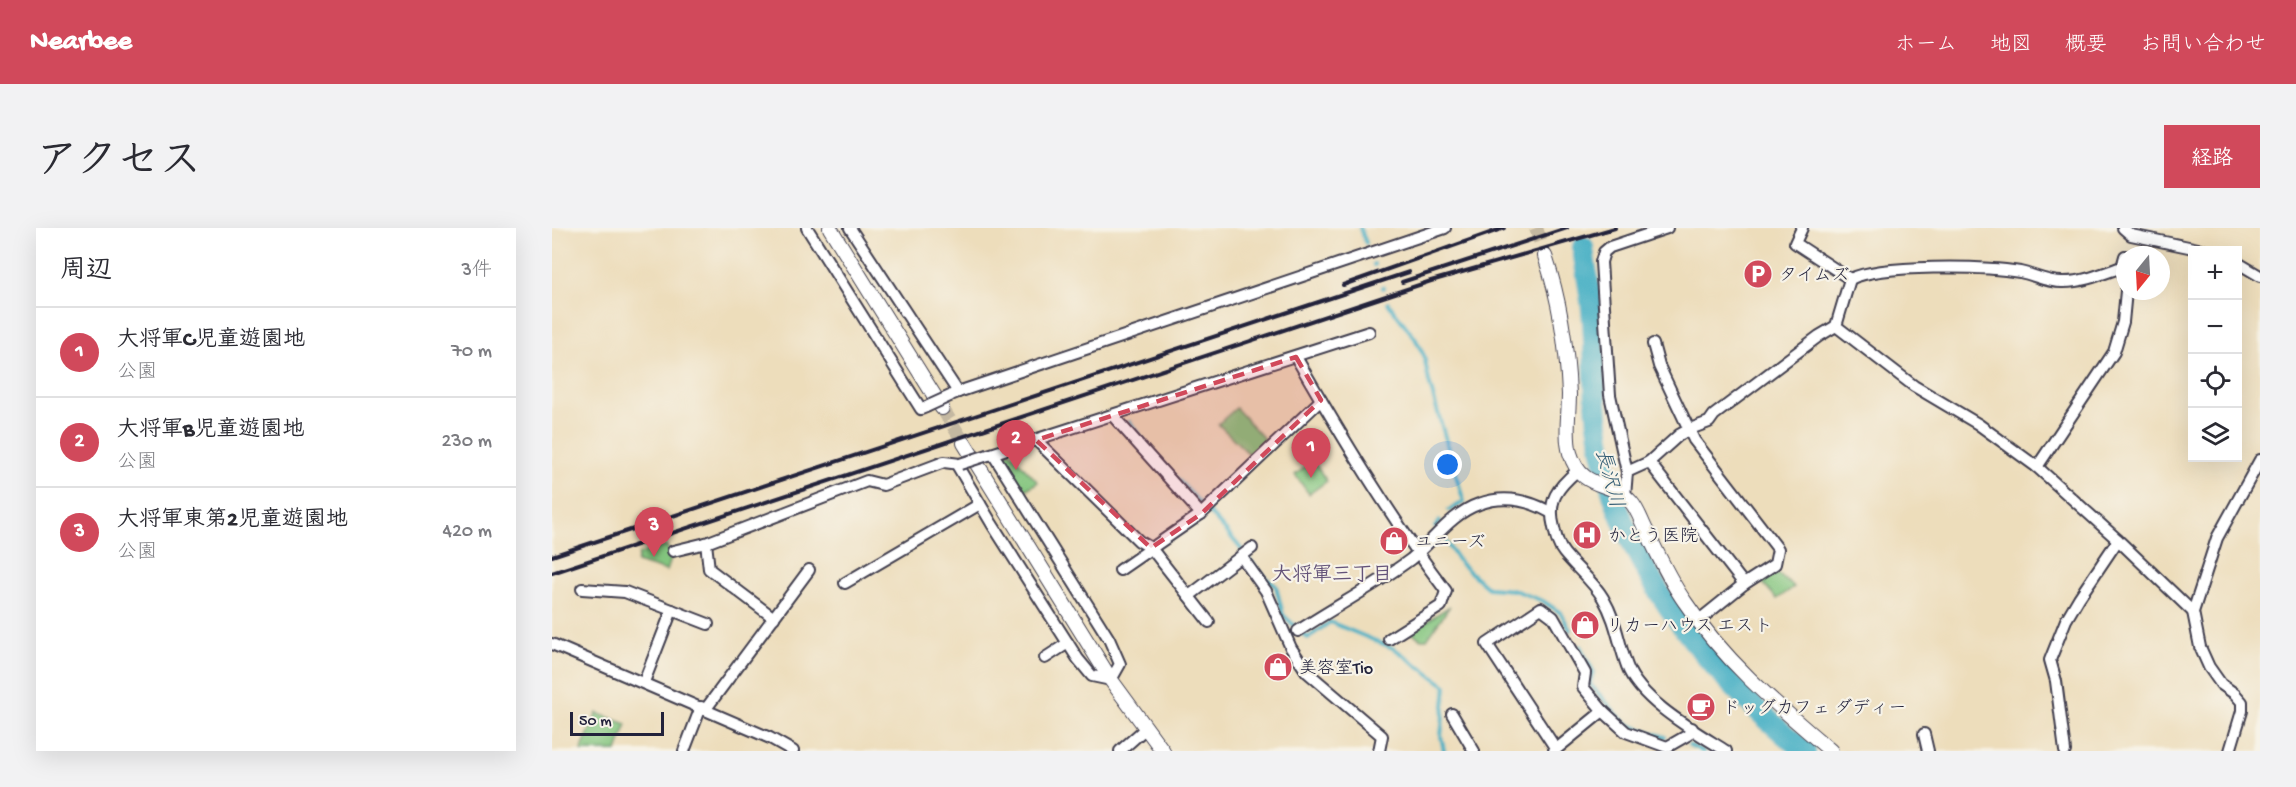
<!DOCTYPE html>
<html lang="ja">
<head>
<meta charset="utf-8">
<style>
  :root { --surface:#fff; --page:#f2f2f3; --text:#2b2b33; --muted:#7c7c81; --line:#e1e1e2; --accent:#d1495b }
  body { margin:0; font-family:"Gochi Hand","Klee One",sans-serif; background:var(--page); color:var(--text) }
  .controls { position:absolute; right:18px; top:18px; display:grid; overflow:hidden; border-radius:0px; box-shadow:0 6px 24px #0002 }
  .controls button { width:54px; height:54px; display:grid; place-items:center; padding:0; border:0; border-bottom:2px solid var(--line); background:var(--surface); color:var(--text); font:30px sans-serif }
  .compass { position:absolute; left:1564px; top:18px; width:54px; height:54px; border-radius:50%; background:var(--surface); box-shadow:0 6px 24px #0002; rotate:198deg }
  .scale { position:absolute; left:18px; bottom:15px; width:94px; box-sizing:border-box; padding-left:6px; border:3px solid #22223b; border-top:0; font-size:16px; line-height:21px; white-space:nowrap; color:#22223b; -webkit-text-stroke:4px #f7f3e8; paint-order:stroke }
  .you { position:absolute; left:896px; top:237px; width:21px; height:21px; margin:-15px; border:4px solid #fff; border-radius:50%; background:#1a73e8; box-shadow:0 0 0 9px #1a73e833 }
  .badge { display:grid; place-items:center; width:39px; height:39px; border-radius:50%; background:var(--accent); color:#fff; font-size:20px; font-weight:700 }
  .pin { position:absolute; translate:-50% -50px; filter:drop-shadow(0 2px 3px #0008) }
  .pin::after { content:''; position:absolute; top:32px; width:21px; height:18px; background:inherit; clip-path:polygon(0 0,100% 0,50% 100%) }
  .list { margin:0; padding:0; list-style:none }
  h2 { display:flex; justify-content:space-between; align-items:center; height:78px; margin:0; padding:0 24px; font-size:26px }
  h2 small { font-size:20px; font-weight:400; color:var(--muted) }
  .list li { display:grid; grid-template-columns:39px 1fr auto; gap:18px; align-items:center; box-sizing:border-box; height:90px; padding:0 24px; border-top:2px solid var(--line) }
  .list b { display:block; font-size:22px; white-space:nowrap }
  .list p { margin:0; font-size:20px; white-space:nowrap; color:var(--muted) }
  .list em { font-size:20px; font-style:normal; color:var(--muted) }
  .icon { flex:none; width:33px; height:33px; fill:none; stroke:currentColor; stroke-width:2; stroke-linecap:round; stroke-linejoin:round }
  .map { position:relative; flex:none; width:1708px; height:523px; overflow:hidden; border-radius:0px }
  header { display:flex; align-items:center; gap:36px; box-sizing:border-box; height:84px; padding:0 30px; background:var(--accent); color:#fff }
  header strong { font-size:28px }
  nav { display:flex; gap:33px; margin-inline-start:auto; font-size:21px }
  .intro { display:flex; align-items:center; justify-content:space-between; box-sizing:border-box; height:144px; padding:0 36px }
  h1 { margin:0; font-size:42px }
  .button { padding:15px 27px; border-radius:0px; background:var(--accent); color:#fff; font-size:21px; font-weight:700 }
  main { display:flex; gap:36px; padding:0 36px }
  aside { flex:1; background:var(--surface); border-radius:0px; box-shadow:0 6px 24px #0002 }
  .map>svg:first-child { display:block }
  .green { fill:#83c57e; stroke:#52745c; stroke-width:1.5 }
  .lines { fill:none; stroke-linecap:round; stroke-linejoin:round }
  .stream { stroke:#45afc4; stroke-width:4 }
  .river { stroke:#45afc4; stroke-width:22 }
  .tertiary-tunnel { stroke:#c4b8a1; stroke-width:14; stroke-dasharray:14 7; stroke-linecap:butt }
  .minor-casing { stroke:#403e4e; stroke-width:14 }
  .tertiary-casing { stroke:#403e4e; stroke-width:16 }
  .minor { stroke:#fff; stroke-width:10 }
  .tertiary { stroke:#fff; stroke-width:14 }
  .rail { stroke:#22223b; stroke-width:4 }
  .minor-bridge-casing { stroke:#403e4e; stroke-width:14; stroke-linecap:butt }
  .minor-bridge { stroke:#fff; stroke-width:10 }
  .marked { fill:#d1495b; fill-opacity:0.2; stroke:#d1495b; stroke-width:4.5; stroke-dasharray:12 8; stroke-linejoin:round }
  .labels { text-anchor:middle; stroke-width:4.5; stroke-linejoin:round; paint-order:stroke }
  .poi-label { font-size:18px; fill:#22223b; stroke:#f7f3e8; text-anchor:start }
  .water-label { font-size:20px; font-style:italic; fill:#305a72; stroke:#f7f3e8 }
  .neighbourhood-label { font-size:20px; font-weight:bold; fill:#645379; stroke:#f7f3e8 }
</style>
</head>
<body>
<header>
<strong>Nearbee</strong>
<nav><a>ホーム</a><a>地図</a><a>概要</a><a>お問い合わせ</a></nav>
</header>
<div class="intro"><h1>アクセス</h1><a class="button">経路</a></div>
<main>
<aside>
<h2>周辺<small>3件</small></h2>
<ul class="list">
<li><span class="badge">1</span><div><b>大将軍C児童遊園地</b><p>公園</p></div><em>70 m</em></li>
<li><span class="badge">2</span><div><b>大将軍B児童遊園地</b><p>公園</p></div><em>230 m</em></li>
<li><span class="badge">3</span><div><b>大将軍東第2児童遊園地</b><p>公園</p></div><em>420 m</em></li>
</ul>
</aside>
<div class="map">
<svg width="1708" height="523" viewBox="0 0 1708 523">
  <rect width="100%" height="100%" fill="#f7f3e8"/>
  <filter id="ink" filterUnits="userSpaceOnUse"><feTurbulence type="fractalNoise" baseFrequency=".0167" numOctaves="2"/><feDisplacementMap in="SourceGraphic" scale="12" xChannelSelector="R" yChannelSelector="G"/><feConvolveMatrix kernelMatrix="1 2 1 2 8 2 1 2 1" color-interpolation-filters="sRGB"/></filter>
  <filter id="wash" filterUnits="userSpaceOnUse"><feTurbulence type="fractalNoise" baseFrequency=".008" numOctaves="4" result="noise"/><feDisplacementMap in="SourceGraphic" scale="24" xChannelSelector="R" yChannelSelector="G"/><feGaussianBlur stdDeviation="1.35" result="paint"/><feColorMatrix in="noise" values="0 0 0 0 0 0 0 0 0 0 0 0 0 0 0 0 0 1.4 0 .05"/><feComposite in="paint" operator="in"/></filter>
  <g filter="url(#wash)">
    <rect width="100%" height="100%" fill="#edddbb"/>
    <g class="green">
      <path d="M684 180 715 214 699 228 666 196Z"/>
      <path d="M458 224 486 254 467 266 446 230Z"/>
      <path d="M761 233 775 253 757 266 743 247Z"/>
      <path d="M115 318 119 331 115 343 85 334 87 326Z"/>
      <path d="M1224 345 1242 359 1225 371 1209 353Z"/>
      <path d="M898 378 875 411H869L858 404Z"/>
      <path d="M45 485 75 496 65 523H29Z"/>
    </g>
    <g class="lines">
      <g class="stream">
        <path d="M808 0 814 15"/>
        <path d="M822 36V37"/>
        <path d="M831 59V60"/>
        <path d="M836 75 863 110 872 128 877 154 912 274 897 282"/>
        <path d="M578 194C607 237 647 271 680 310 694 326 706 346 724 358L731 387 756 410 778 394 843 421 894 458 889 508 892 523"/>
        <path d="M883 299 888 293"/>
        <path d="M894 314 908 335 936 360 962 362 991 373 1009 385 1018 402"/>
        <path d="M1028 418 1041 443 1038 456 1074 496 1113 509"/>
        <path d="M1137 517 1151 523"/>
      </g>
      <path class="river" d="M1031 19C1033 40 1038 61 1040 82 1044 120 1041 158 1046 196 1061 329 1151 442 1253 523"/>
    </g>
  </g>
  <g filter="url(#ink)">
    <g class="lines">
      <g class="tertiary-tunnel">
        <path d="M984 0 993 28"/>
        <path d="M390 180 412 215"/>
      </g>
      <g class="minor-casing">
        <g id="minor">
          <path d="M255 0 369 181 374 179"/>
          <path d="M298 0 406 164 401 166"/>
          <path d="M1250 0 1243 15 1298 51"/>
          <path d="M1571 0 1579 7 1651 22"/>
          <path d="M1573 28 1570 39 1573 53"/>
          <path d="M1686 35 1708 48"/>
          <path d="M1298 51 1284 98 1362 158 1426 196 1485 239 1566 312 1641 384"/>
          <path d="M1298 51C1329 36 1432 38 1468 44 1483 47 1496 55 1512 54 1532 54 1552 45 1570 39"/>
          <path d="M1101 116 1107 138 1142 212 1226 321 1223 336 1192 356 1146 393"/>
          <path d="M744 129C790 209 838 289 894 363L889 378 837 411"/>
          <path d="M406 164 893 0"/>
          <path d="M561 188 649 286"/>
          <path d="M484 212 587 313 599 320 657 394"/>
          <path d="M436 227 817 104"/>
          <path d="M1097 234 1192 356"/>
          <path d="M405 237 440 296 526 431 540 448 559 452 568 436 557 411 441 226"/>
          <path d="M1485 239 1562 124 1571 94 1574 63"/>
          <path d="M1026 242C1005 260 995 272 1002 300 1004 309 1006 318 1012 325 1024 340 1041 353 1051 370 1065 394 1066 414 1075 438 1088 473 1144 504 1174 523"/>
          <path d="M1075 244 1097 234 1127 207 1138 201 1157 194 1162 187 1267 108 1284 98"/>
          <path d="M1073 268 1075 244 1058 167 1049 34 1052 24 1058 19 1115 0"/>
          <path d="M154 315 157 341 222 390"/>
          <path d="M121 323 154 315 315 253 331 257 392 234 408 236"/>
          <path d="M689 328 714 363 739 420 755 444 830 508 827 523"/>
          <path d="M568 342 649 286 769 172"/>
          <path d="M293 355 428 276"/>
          <path d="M30 361 73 364 156 396"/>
          <path d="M637 368 700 320"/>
          <path d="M746 403C783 379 824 357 859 331 881 313 900 285 927 276 951 267 976 272 998 284"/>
          <path d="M0 416 218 510 241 523"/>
          <path d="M493 430 516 415"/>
          <path d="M92 454 120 382"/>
          <path d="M153 482 257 342"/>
          <path d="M900 486 922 523"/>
          <path d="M1372 506 1376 523"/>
          <path d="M1004 521 935 416 989 380 1001 389 1033 445 1031 459 1051 483 1074 504 1115 519 1136 507 1140 500"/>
          <path d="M132 523 149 479"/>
          <path d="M568 523 594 500"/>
          <path d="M1002 523 1051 483"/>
          <path d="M1513 523 1504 453 1498 432 1514 392 1527 370 1566 312"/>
          <path d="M1678 523 1690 483V474L1683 466 1669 456 1657 439 1648 419 1641 384 1665 310 1708 232"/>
        </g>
      </g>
      <g class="tertiary-casing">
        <g id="tertiary">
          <path d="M278 0 390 180"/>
          <path d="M993 28C1008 73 1015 119 1017 166 1017 185 1013 208 1018 225 1030 265 1060 251 1079 274 1087 283 1090 296 1096 306 1107 329 1118 353 1133 374 1172 433 1225 477 1279 523"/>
          <path d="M412 215 559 452 611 523"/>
        </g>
      </g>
      <use href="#minor" class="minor"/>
      <use href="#tertiary" class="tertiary"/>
      <g class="rail">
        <path d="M850 54 1015 0"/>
        <path d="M791 57 952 0"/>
        <path d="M0 328 857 44"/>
        <path d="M0 345 879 53 1063 0"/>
      </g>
      <g class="minor-bridge-casing">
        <g id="minor-bridge">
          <path d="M374 179 398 168"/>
          <path d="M408 236 436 227"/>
        </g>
      </g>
      <use href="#minor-bridge" class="minor-bridge"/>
    </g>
  </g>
  <path class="marked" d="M744 129 769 172 649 286 599 320 484 212Z"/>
  <defs>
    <g id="parking-disc" transform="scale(1.5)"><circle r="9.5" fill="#d1495b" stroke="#f7f3e8"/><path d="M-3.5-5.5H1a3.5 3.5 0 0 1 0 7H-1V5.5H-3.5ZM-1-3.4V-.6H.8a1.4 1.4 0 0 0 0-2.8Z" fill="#fff"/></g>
    <g id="hospital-disc" transform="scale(1.5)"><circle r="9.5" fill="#d1495b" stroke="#f7f3e8"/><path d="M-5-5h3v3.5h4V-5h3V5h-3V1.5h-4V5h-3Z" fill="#fff"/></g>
    <g id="shop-disc" transform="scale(1.5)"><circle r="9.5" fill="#d1495b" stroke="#f7f3e8"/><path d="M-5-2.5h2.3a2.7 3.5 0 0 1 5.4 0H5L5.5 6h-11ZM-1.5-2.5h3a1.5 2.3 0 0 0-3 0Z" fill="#fff"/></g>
    <g id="cafe-disc" transform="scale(1.5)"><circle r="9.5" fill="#d1495b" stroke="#f7f3e8"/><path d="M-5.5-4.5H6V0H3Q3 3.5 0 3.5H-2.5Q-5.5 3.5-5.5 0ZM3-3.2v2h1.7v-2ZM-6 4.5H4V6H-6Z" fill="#fff"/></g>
  </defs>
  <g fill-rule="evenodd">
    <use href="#parking-disc" x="1206" y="46"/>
    <use href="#hospital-disc" x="1035" y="307"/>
    <use href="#shop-disc" x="842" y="313"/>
    <use href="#shop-disc" x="1033" y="397"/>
    <use href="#shop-disc" x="726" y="439"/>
    <use href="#cafe-disc" x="1149" y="479"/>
  </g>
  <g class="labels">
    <g class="poi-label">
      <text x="1227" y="52">タイムズ</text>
      <text x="1056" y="313">かとう医院</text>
      <text x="863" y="319">ユニーズ</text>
      <text x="1054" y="403">リカーハウス エスト</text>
      <text x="747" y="445">美容室Tio</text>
      <text x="1170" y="485">ドッグカフェ ダディー</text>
    </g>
    <g class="water-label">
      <text transform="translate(1059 250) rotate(75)" y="7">長沢川</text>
    </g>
    <g class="neighbourhood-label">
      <text x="780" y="352">大将軍三丁目</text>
    </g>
  </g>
</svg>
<div class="controls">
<button>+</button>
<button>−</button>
<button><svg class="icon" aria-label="locate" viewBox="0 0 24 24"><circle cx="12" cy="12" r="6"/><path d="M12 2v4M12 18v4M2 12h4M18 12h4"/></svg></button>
<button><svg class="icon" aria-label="layers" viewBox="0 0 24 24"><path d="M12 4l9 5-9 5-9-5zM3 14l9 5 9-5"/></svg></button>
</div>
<svg class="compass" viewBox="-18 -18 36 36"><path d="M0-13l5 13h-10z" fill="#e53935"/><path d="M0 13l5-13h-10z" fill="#7c7c81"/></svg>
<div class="scale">50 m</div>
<div class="you"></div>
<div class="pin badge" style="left:759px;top:250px">1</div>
<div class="pin badge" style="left:464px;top:242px">2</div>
<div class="pin badge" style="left:102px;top:329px">3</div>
</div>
</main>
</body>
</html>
